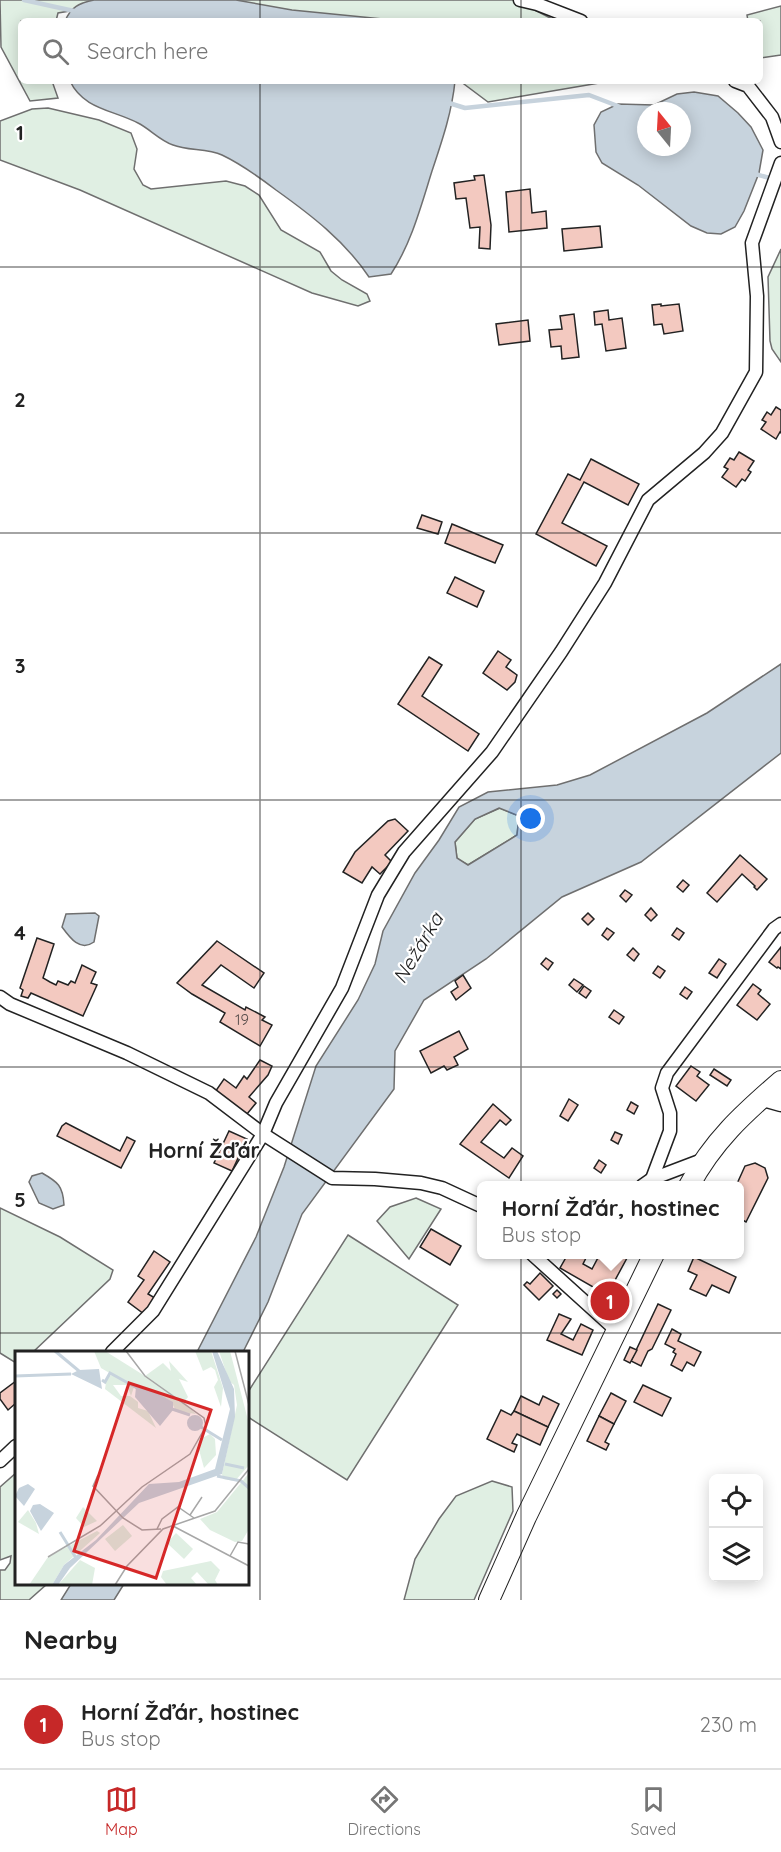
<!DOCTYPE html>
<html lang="en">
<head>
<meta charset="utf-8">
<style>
  :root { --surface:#fff; --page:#f6f6f6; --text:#222; --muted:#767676; --line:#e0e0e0; --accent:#c62828 }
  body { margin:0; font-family:Quicksand,sans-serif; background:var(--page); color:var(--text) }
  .controls { position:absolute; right:18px; bottom:18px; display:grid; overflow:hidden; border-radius:9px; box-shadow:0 3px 15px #0003 }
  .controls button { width:54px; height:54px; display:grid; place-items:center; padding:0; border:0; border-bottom:2px solid var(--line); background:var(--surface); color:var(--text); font:30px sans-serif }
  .compass { position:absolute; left:637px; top:102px; width:54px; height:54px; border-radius:50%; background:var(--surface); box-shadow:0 3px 15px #0003; rotate:342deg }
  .you { position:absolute; left:531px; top:819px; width:21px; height:21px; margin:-15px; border:4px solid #fff; border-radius:50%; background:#1a73e8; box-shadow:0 0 0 9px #1a73e833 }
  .badge { display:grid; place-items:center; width:39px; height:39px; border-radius:50%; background:var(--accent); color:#fff; font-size:20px; font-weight:700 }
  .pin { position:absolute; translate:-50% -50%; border:3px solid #fff; box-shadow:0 2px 6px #0006 }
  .popup { position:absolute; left:477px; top:1181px; width:267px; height:78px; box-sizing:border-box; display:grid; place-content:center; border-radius:9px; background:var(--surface); filter:drop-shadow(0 2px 4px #0005); font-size:20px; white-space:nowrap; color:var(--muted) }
  .popup b { font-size:22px; color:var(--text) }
  .popup::after { content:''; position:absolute; left:50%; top:100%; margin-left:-12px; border:12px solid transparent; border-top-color:var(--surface) }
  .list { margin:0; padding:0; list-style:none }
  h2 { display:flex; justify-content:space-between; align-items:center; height:78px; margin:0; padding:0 24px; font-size:26px }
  h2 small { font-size:20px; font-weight:400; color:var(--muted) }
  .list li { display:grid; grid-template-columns:39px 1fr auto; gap:18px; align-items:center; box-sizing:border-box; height:90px; padding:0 24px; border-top:2px solid var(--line) }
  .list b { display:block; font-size:22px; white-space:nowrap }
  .list p { margin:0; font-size:20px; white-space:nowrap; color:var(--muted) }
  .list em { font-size:20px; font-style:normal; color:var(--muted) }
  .icon { flex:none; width:33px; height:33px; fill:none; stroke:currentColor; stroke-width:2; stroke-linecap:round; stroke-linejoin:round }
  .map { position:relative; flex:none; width:781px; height:1600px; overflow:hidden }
  .search { position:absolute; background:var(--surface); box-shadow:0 3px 15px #0003; left:18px; right:18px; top:18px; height:66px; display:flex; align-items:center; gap:15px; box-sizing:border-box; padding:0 21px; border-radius:9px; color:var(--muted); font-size:22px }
  .sheet { height:168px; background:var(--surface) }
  nav { display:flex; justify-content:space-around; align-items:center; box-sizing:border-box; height:84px; border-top:2px solid var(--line); background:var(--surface); font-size:16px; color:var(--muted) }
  nav a { display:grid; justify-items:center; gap:3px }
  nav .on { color:var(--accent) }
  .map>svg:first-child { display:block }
  .green { fill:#e0efe3; stroke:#6f6f6f; stroke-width:1.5 }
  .water { fill:#c7d3dd; stroke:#6f6f6f; stroke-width:1.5; fill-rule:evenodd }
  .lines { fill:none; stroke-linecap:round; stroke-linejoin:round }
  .stream { stroke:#c7d3dd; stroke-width:4.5 }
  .building { fill:#f3c9c0; stroke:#222; stroke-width:1.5 }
  .street-casing { stroke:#222; stroke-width:15 }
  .secondary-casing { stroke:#222; stroke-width:21 }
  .primary-casing { stroke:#222; stroke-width:22 }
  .street { stroke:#fff; stroke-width:12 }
  .secondary { stroke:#fff; stroke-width:18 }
  .primary { stroke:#fff; stroke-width:20 }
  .grid { fill:none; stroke:#222; stroke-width:1.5; stroke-opacity:0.55 }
  .labels { text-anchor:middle; stroke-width:4.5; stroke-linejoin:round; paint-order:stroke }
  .number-label { font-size:15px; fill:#564c4a }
  .water-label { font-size:20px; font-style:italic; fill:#222; stroke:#fff }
  .quarter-label { font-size:21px; font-weight:bold; fill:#222; stroke:#fff }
  .inset-river { fill:none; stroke:#c7d3dd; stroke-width:3 }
  .inset-road { fill:none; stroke:#a7a7a7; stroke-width:1.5 }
  .view { fill:#d62828; fill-opacity:0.15; stroke:#d62828; stroke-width:3 }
  .inset-edge { fill:none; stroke:#222; stroke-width:3 }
  .grid-label { font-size:20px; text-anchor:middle; font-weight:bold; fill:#222; stroke:#fff; stroke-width:4.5; stroke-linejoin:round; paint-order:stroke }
</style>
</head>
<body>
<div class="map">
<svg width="781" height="1600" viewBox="0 0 781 1600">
  <rect width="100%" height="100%" fill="#fff"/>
  <g class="green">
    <path d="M0 0H137L58 13 56 21H21V81H52L58 98 30 101 1 47Z"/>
    <path d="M205 0H527L525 5 556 21H332Z"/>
    <path d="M781 6V55L760 58V21H748L747 15Z"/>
    <path d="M460 81H611L488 102Z"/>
    <path d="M48 108 99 120 131 133 137 149 134 169 143 185 151 189 226 181 245 186 259 195 281 230 320 252 331 271 342 280 367 294 370 301 358 306 312 293 80 190 0 160V121L32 109Z"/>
    <path d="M781 249V362L772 349 770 341 768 277Z"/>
    <path d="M500 808 519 816 517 835 468 865 457 859 455 842 475 819Z"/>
    <path d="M416 1198 441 1209 409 1259 377 1221 390 1207Z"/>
    <path d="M0 1208 60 1237 113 1270 110 1279 33 1352H16V1363L0 1353Z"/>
    <path d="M348 1235 458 1305 347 1480 248 1417V1392Z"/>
    <path d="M16 1473V1584H47L29 1600H0V1570H5L10 1563 11 1556 0 1560V1487Z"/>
    <path d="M492 1481 512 1487 513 1511 474 1600H404L415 1559 439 1519 456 1496Z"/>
  </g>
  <g class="water">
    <path d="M94 0H236L292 10 403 21H65C71 7 79 3 94 0Z"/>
    <path d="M70 81H455C452 112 442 141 432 171 421 206 411 244 391 274L369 277C345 241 311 215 276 190 259 177 241 164 222 155 207 148 188 151 173 145 159 140 150 129 138 123 113 110 83 109 70 81Z"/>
    <path d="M694 92 718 96 738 113 751 127 763 150 759 173 744 211 735 227 721 234 707 233 691 226 638 185 602 163 596 152 594 125 601 112 618 104 654 105 677 94ZM646 111H682V147H646Z"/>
    <path d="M781 664V753L641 862 562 897 486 959 424 1000 395 1051 394 1089 302 1214 268 1302 243 1352H197L256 1237 284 1167 316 1066 358 1000 375 964 383 931 415 873 439 840 459 807 488 792 557 785 590 775 707 713ZM499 808 519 816 517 835 468 865 457 858 455 842 475 819Z"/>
    <path d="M95 913 99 916 94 942C80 952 70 938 62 927L66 914Z"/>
    <path d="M42 1173C58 1182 63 1186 64 1205L53 1209 39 1203 29 1182 32 1176Z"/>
    <path d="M71 1584H124L114 1600H61Z"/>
  </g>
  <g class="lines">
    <g class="stream">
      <path d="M24 0 74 11"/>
      <path d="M449 103 465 108 589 95 623 108"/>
      <path d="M755 174 773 179"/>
    </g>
  </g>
  <g class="building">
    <path d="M484 175 491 225 490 249 479 248 480 227 470 228 466 198 456 199 454 183 475 180 474 176Z"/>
    <path d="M530 189 532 213 546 211 547 228 509 232 506 192Z"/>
    <path d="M600 226 602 247 564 251 562 229Z"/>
    <path d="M661 304V306L679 304 683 331 664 334 662 324 654 325 652 305Z"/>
    <path d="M608 310 609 320 622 318 626 348 606 351 602 324 595 325 594 312Z"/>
    <path d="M574 314 579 357 562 359 561 346 551 347 549 330 562 329 560 316Z"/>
    <path d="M528 320 530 341 499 345 496 324Z"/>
    <path d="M776 407 781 410V433L780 432 776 439 761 429 766 422 762 420 767 412 771 415Z"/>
    <path d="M739 452 754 461 748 470 751 472 745 481 742 479 736 487 722 477 728 469 724 467 730 458 734 460Z"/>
    <path d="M591 459 639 484 628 505 584 482 562 523 607 546 596 566 536 534 568 474 580 480Z"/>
    <path d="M422 515 442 522 438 534 417 528Z"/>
    <path d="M452 524 503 545 495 563 445 543Z"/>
    <path d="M455 577 484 591 477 607 447 593Z"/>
    <path d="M498 651 511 660 506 667 517 675 515 682 507 690 483 673Z"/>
    <path d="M429 657 442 665 422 696 479 734 468 751 398 704Z"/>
    <path d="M395 819 408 831 385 855 392 862 380 874 372 867 362 883 343 872 355 852 388 821Z"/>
    <path d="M740 855 767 879 757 890 754 887 755 886 742 874 717 902 707 893Z"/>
    <path d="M683 880 689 885 683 892 677 887Z"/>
    <path d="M625 890 632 895 626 902 620 896Z"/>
    <path d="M651 908 657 915 651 921 645 915Z"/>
    <path d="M588 913 594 919 588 925 582 919Z"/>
    <path d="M607 928 614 933 608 940 602 935Z"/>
    <path d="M677 928 684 933 679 940 672 935Z"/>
    <path d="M37 938 54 944 43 978 50 982 56 985 58 981 68 985 71 981 75 983 82 965 96 972 91 983 97 985 83 1016 31 993 28 998 21 996 23 990 20 988Z"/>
    <path d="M217 941 264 973 254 988 221 965 202 985 245 1010 246 1007 265 1017 262 1020 272 1025 260 1046 220 1022 225 1013 192 994 177 983Z"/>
    <path d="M781 947V969L778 967 777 968 769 962Z"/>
    <path d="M633 948 639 954 634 961 627 955Z"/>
    <path d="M546 958 553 963 548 970 541 964Z"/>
    <path d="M719 959 726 964 717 978 709 973Z"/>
    <path d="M658 966 665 971 660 978 653 973Z"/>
    <path d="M463 975 471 988 456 1000 451 992 458 987 455 981Z"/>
    <path d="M574 979 583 985 577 992 569 985Z"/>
    <path d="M753 984 761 990 758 994 770 1004 757 1020 737 1005Z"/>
    <path d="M584 986 591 991 586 998 579 993Z"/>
    <path d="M685 987 692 992 687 999 680 994Z"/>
    <path d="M614 1010 624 1017 619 1024 609 1017Z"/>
    <path d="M459 1031 468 1049 454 1057 458 1065 447 1070 444 1066 431 1073 420 1051Z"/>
    <path d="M260 1060 272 1066 268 1075 249 1097 256 1103 247 1114 215 1092 224 1079 236 1088 244 1076 247 1079Z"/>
    <path d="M691 1066 700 1072 697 1076 709 1085 696 1101 676 1086Z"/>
    <path d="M714 1069 731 1080 727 1086 710 1075Z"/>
    <path d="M569 1099 578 1105 568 1121 560 1116Z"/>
    <path d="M631 1102 638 1106 634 1114 627 1110Z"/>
    <path d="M493 1104 511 1120 506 1125 500 1120 481 1142 504 1158 512 1148 523 1156 509 1178 460 1144Z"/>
    <path d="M66 1123 120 1151 127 1137 135 1141 121 1168 57 1136 62 1126Z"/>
    <path d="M229 1131 247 1139 232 1171 214 1163Z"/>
    <path d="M615 1132 622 1135 618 1144 611 1140Z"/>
    <path d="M599 1160 606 1165 601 1173 594 1168Z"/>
    <path d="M755 1163 765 1168 768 1178 746 1222 739 1218V1186H736L745 1166Z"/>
    <path d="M431 1229 461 1246 450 1265 420 1247Z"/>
    <path d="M154 1251 170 1262 148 1294 155 1298 144 1314 128 1302 144 1280 138 1276Z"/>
    <path d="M568 1254H588L583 1264 592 1269 600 1254H621L627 1258 607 1295 560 1268Z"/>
    <path d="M694 1257 736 1277 729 1293 712 1285 706 1296 690 1289 697 1275 688 1271Z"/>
    <path d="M540 1273 553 1286 539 1300 524 1285 527 1282 530 1284Z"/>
    <path d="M557 1290 561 1294 557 1298 553 1294Z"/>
    <path d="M658 1304 671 1310 652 1349 648 1351 641 1366 631 1361Z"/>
    <path d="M559 1314 571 1319 561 1334 573 1340 581 1324 593 1330 582 1355 547 1340Z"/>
    <path d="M672 1329 681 1334 678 1341 701 1352 694 1366 687 1362 682 1371 671 1365 676 1354 673 1352 675 1349 665 1344Z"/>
    <path d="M630 1347 637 1350 630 1363 624 1360Z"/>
    <path d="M16 1381V1403L8 1410 0 1399V1393Z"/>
    <path d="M643 1385 671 1398 662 1416 634 1402Z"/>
    <path d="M611 1393 626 1401 614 1424 599 1416Z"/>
    <path d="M521 1396 539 1405 543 1396 559 1404 548 1427 514 1411Z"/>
    <path d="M501 1410 511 1415 514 1411 548 1427 540 1445 517 1434 512 1443 517 1445 514 1452 487 1439Z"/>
    <path d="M599 1416 614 1424 605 1442 609 1444 606 1450 587 1441Z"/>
  </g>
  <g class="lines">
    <g class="street-casing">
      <g id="street">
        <path d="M520 0 537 4 581 21"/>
        <path d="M735 81 748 86 772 117 781 142"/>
        <path d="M0 997 10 1004 127 1053 209 1093 263 1134 332 1178 375 1179 421 1183 442 1188 481 1206"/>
        <path d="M652 1179 670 1131V1113L662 1088 667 1073 774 929 781 924"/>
        <path d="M642 1186 652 1179 702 1160"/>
        <path d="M532 1254 617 1331"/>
        <path d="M112 1352 153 1311 263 1134 276 1103 342 988 378 895 404 852 492 752 561 652 605 583 648 500 704 453 722 433 756 372 757 296 752 243 781 163"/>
        <path d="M0 1461 16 1446"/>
      </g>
    </g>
    <g class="secondary-casing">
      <path id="secondary" d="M763 1097 781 1102"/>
    </g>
    <g class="primary-casing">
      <g id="primary">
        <path d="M689 1186C713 1141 743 1114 781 1081"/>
        <path d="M489 1600 526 1517 654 1254"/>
      </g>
    </g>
    <use href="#street" class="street"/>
    <use href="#secondary" class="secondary"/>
    <use href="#primary" class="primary"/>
  </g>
  <path class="grid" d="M260 0V21M521 0V21M260 81V1600M521 81V1600M0 267H781M0 533H781M0 800H781M0 1067H781M0 1333H781"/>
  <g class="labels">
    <g class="number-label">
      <text x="242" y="1025">19</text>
    </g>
    <g class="water-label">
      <text transform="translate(418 948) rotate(-59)" y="7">Nežárka</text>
    </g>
    <g class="quarter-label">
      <text x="204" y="1158">Horní Žďár</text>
    </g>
  </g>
  <g transform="translate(15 1351)">
    <rect width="234" height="234" fill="#fff"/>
    <path d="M79 0H90L130 25 148 12 156 20 154 10 173 31 164 28 173 46 169 51 181 63 161 60 156 50 132 38 119 36 116 45 112 34H98L106 45H115L123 51V57L133 60 141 77 90 38 92 25 98 24 86 17ZM180 0H196L208 37 206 56 199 36 203 29 200 19 196 16 188 20ZM204 0H215L234 73V114L220 130 208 128 207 123 222 54 219 34 214 30ZM195 83 200 88 201 104 189 117 183 95 185 88ZM234 122V178L227 190 220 191 195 179 185 168 202 161ZM68 156 82 170 69 176 61 167ZM13 159 21 172 24 183 3 171ZM108 174 117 185 100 200 90 188ZM82 180 85 182 49 214 37 234H14L33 206ZM161 182 178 198 169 208 152 192ZM65 209 80 217 77 234H43ZM196 210 205 219 200 229 203 234H194L182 221 176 227 182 234H152L146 226 148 220Z" fill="#e0efe3"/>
    <path d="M197 0H202L219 38 220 66 207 123 124 152 55 217 43 234H37L49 214 81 189 134 133 164 131 200 118 215 58ZM84 18 87 38 56 23 64 19ZM121 36 133 37 158 51V59L145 75 120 46ZM172 72a8 8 0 1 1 16 0a8 8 0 1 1-16 0ZM13 133 20 138 9 155 0 145 4 137ZM25 153 39 162 26 180 15 160 18 154Z" fill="#c7d3dd"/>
    <path class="inset-river" d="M40 0 64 20M0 25 56 23M87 29 90 31 95 22 122 37M157 58 175 64M186 76 207 89M210 113 229 117M202 125 226 130 234 137M45 181 61 207"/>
    <path class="inset-road" d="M220 0 234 54M83 124 78 135 108 167 127 179 146 178M175 164 187 146M158 175 234 215M142 178 147 168 163 156 179 167M215 205 223 191 234 193M33 206 85 175 127 136 175 103 191 75 189 67 130 25 111 0M100 234 112 215 148 178 200 160 234 118"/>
    <path class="view" d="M114 32 196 59 141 227 59 200Z"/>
    <rect width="234" height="234" class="inset-edge"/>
  </g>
  <g class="grid-label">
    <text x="20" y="140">1</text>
    <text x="20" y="407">2</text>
    <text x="20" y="673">3</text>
    <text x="20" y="940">4</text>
    <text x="20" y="1207">5</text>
  </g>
</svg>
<div class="controls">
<button><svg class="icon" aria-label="locate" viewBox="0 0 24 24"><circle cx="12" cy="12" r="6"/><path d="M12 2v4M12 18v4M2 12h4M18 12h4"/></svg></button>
<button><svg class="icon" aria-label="layers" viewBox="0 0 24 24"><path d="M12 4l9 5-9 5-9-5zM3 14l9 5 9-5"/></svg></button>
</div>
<svg class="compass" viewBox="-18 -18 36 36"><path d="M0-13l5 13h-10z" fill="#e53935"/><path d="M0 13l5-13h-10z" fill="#767676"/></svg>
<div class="you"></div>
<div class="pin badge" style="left:610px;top:1301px">1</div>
<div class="popup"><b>Horní Žďár, hostinec</b>Bus stop</div>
<div class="search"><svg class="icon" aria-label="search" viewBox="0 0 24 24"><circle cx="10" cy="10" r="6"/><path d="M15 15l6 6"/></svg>Search here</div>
</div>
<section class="sheet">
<h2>Nearby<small></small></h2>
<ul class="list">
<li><span class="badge">1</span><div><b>Horní Žďár, hostinec</b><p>Bus stop</p></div><em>230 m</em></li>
</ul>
</section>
<nav>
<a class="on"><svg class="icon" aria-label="map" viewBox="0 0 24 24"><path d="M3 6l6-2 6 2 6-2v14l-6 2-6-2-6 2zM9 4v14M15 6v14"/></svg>Map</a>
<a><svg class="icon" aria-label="directions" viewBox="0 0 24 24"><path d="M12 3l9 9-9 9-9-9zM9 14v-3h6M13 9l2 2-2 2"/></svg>Directions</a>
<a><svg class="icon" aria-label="saved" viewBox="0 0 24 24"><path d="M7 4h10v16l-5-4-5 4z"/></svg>Saved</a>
</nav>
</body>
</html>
